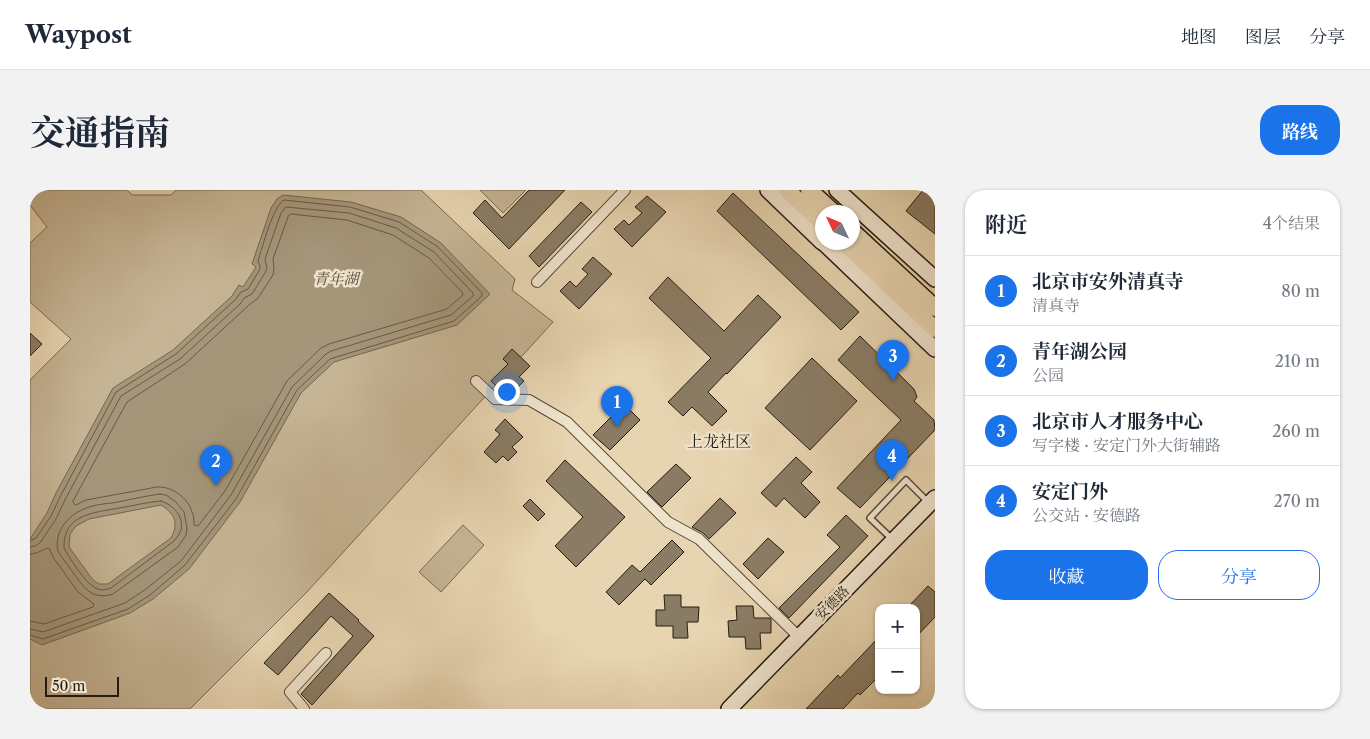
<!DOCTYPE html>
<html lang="zh">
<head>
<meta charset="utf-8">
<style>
  :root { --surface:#fff; --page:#f2f2f3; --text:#1f2937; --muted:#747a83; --line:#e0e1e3; --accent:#1a73e8 }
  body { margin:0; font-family:"Libre Caslon Text","Noto Serif SC",serif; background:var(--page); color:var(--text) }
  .controls { position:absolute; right:15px; bottom:15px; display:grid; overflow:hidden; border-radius:10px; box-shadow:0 1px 4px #0004 }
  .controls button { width:45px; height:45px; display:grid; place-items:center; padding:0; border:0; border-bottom:1px solid var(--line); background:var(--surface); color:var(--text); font:25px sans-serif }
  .compass { position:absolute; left:785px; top:15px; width:45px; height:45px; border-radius:50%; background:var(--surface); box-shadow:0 1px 4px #0004; rotate:314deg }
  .scale { position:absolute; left:15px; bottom:12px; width:74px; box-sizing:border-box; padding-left:5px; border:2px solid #251d12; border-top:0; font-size:14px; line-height:18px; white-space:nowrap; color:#251d12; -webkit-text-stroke:4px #efe3cc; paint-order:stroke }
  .you { position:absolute; left:476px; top:201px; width:18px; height:18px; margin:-12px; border:4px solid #fff; border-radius:50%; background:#1a73e8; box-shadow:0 0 0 8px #1a73e833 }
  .badge { display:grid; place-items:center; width:32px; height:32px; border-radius:50%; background:var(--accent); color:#fff; font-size:16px; font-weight:700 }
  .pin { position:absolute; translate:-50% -41px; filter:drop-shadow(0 1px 2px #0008) }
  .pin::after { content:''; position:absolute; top:26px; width:18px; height:15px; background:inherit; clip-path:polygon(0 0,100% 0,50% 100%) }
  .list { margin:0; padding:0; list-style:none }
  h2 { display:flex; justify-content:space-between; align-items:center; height:65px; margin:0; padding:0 20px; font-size:21px }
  h2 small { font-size:16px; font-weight:400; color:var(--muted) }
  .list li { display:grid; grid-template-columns:32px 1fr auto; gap:15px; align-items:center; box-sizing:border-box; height:70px; padding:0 20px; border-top:1px solid var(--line) }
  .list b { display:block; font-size:19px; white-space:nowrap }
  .list p { margin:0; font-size:16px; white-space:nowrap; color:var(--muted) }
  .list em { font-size:16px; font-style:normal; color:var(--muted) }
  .actions { display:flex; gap:10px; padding:15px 20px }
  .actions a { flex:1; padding:11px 0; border:1px solid var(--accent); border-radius:20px; text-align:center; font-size:18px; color:var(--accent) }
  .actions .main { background:var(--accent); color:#fff }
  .map { position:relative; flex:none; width:905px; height:519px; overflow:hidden; border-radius:20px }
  header { display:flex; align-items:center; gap:30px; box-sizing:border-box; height:70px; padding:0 25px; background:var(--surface); border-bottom:1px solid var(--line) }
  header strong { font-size:24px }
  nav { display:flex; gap:28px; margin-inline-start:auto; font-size:18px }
  .intro { display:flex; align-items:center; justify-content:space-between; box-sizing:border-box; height:120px; padding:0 30px }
  h1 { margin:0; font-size:35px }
  .button { padding:12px 22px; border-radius:20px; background:var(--accent); color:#fff; font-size:18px; font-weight:700 }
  main { display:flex; gap:30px; padding:0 30px }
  aside { flex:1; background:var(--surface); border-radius:20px; box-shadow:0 1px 4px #0004 }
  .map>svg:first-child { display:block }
  .green { fill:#c6b595; stroke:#766954 }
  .water { fill:#a5967a; stroke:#726650; fill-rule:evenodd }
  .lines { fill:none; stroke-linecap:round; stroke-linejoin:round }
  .shore { stroke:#655a46; stroke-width:1 }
  .building { fill:#8a7c64; stroke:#251d12 }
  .lane-casing { stroke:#564b3a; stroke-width:8 }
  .street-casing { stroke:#564b3a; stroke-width:12 }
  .secondary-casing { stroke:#251d12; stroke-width:18 }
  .primary-casing { stroke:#251d12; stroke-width:19 }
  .lane { stroke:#efe3cc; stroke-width:5 }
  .street { stroke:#efe3cc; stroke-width:10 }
  .secondary { stroke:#efe3cc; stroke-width:15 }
  .primary { stroke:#e7d4b0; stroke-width:16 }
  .labels { text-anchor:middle; stroke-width:5; stroke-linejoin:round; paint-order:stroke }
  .street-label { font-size:14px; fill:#251d12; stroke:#efe3cc }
  .water-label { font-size:15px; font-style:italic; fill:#584d3c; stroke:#efe3cc }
  .quarter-label { font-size:16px; fill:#251d12; stroke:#efe3cc }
</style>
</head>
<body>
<header>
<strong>Waypost</strong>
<nav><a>地图</a><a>图层</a><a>分享</a></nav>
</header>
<div class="intro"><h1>交通指南</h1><a class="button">路线</a></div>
<main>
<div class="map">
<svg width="905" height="519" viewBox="0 0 905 519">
  <rect width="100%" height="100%" fill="#e7d4b0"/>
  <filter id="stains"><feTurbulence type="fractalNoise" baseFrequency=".004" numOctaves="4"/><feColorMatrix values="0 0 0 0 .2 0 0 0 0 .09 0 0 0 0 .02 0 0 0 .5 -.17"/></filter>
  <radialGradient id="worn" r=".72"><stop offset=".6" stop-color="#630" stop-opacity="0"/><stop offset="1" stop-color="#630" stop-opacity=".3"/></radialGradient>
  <g class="green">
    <path d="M0 0H97L102 5H141L146 0H391L485 89 482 100 523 132 276 403 160 519H0V190L41 149 0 112V53L17 37 0 15Z"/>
    <path d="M450 0H496L473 23Z"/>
    <path d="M433 335 454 355 411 402 389 382Z"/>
  </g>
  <path class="water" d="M253 5 321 12 371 27 411 53 460 104 427 135 304 172 271 203 210 312 159 379 123 409 100 423 12 455 0 449V349L17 323 26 303 83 198 143 160 202 106 209 95 213 97 226 77 222 74 241 18 247 9ZM131 315C145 324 149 333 141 348L78 394H69L63 390 39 357 40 344 46 336 59 329Z"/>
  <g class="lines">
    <g class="shore">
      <path d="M261 24 317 30 363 45 399 68 432 102 433 105 417 119 299 154 291 158 257 191 195 301 168 336 164 335C164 331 164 326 162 322 158 308 142 296 127 297L56 310 46 315 44 314 43 311 97 212 155 174 219 115 228 108 243 85 244 78 243 69 258 27Z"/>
      <path d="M130 304 136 305 146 312 154 322 157 338 156 345 148 357 83 404C61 411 53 396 42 381 37 374 32 368 28 361 24 342 37 326 54 319 64 314 77 314 88 312 102 309 116 306 130 304Z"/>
      <path d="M131 311C143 315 154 326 151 340 150 344 146 348 144 351L81 398C77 399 73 401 68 399 57 396 40 369 34 358 33 324 63 323 89 318 103 316 117 312 131 311Z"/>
      <path d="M0 351 6 348 21 326 31 305 86 202 146 164 206 109 211 102 218 99 230 79V76L228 71C233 56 242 18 254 10L320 17 369 32 408 57 452 103V106L424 131 300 169 267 200 206 309 155 375 120 405 98 419 13 449 0 445"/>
      <path d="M0 357 5 356 10 353 26 329 36 308 91 206 150 169 210 114 214 108 222 104 235 83 237 78 235 69 251 23 256 17 319 23 366 38 404 62 443 103V106L421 125 301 161 296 164 262 197 201 305 151 371 116 399 95 413 13 442 0 439"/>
      <path d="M0 364C9 364 14 358 19 358L23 367 48 402 64 414 63 417 14 434 0 431"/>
    </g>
  </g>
  <g class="building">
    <path d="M499 0H535L479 59 443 23 455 10 472 28Z"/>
    <path d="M893 0H905V44L876 21Z"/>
    <path d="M703 3 829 122 811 140 687 21Z"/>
    <path d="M617 6 636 22 602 57 584 39 594 30 599 35 612 23 605 17Z"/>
    <path d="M551 12 562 22 509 77 499 66Z"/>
    <path d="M563 67 582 84 549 119 530 101 540 91 546 97 558 84 552 79Z"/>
    <path d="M638 87 694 141 728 105 751 127 697 184 696 183 678 202 697 221 682 236 662 217 653 226 638 212 681 168 619 108Z"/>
    <path d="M0 143 12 154 0 166Z"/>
    <path d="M830 146 884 199 887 207 884 211 904 230 905 240 830 318 807 298 871 230 808 170Z"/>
    <path d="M482 159 500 176 489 187 494 191 485 200 480 196 473 202 461 191 478 174 473 169Z"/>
    <path d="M782 168 827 211 780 260 735 218Z"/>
    <path d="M594 214 610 230 580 260 563 245Z"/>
    <path d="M475 229 493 247 482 257 487 262 478 271 473 266 466 273 454 262 470 244 465 240Z"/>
    <path d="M766 267 782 282 771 293 790 312 775 328 754 308 746 317 731 303Z"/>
    <path d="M535 270 595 327 546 377 525 356 553 327 516 291Z"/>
    <path d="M646 274 661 288 632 317 617 302Z"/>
    <path d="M690 308 706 323 679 349 673 343 662 337Z"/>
    <path d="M500 309 515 324 508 331 493 316Z"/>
    <path d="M816 325 838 346 759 428 749 418 810 357 797 345Z"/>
    <path d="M738 348 754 362 728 389 713 374Z"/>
    <path d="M642 350 654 362 621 395 615 389 589 415 576 402 602 375 610 382Z"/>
    <path d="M898 396 905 402V427L886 447V418H877Z"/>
    <path d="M299 403 329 430 328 431 344 446 282 515 271 504 323 446 301 426 248 485 234 473Z"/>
    <path d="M634 405H651V417H669L668 432H657L658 448H643V436H626V420H635Z"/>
    <path d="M706 416H723L724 428H740L741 429V443H730L731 459H716L715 447H699L698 431 707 430Z"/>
    <path d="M849 447V486L830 505 828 503 813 519H776L808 485 810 488Z"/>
  </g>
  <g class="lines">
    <g class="lane-casing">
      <path id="lane" d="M863 350 840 328 876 290 899 313"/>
    </g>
    <g class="street-casing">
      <g id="street">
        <path d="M507 92 595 0"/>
        <path d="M446 191 465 209 499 210 537 232 638 332 669 349 769 447"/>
        <path d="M274 519 260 502 296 463"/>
      </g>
    </g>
    <g class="secondary-casing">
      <g id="secondary">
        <path d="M738 0 792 52"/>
        <path d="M807 0 905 89"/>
        <path d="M793 52 905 159"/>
        <path d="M699 519 905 308"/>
      </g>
    </g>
    <g class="primary-casing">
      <g id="primary">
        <path d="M757 0 792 33"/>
        <path d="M779 0 803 22"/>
        <path d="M822 41 905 118"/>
        <path d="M813 52 905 139"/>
      </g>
    </g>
    <use href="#lane" class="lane"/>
    <use href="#street" class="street"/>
    <use href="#secondary" class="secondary"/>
    <use href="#primary" class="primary"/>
  </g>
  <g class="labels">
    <g class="street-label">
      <text transform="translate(802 413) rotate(-46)" y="5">安德路</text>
    </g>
    <g class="water-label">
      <text x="306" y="94">青年湖</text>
    </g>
    <g class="quarter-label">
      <text x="689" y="257">上龙社区</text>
    </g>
  </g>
  <rect width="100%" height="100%" filter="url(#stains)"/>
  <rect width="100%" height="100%" fill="url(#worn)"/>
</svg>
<div class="controls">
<button>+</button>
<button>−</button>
</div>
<svg class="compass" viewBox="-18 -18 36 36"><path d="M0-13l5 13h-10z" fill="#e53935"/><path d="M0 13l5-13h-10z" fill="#747a83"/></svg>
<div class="scale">50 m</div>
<div class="you"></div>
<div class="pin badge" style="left:587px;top:237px">1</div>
<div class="pin badge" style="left:186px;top:296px">2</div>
<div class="pin badge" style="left:863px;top:191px">3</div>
<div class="pin badge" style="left:862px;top:291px">4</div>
</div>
<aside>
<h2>附近<small>4个结果</small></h2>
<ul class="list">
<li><span class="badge">1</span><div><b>北京市安外清真寺</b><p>清真寺</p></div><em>80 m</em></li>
<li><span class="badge">2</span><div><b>青年湖公园</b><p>公园</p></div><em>210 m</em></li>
<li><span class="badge">3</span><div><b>北京市人才服务中心</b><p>写字楼 · 安定门外大街辅路</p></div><em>260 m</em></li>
<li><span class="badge">4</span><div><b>安定门外</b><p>公交站 · 安德路</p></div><em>270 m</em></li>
</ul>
<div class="actions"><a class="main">收藏</a><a>分享</a></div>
</aside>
</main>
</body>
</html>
